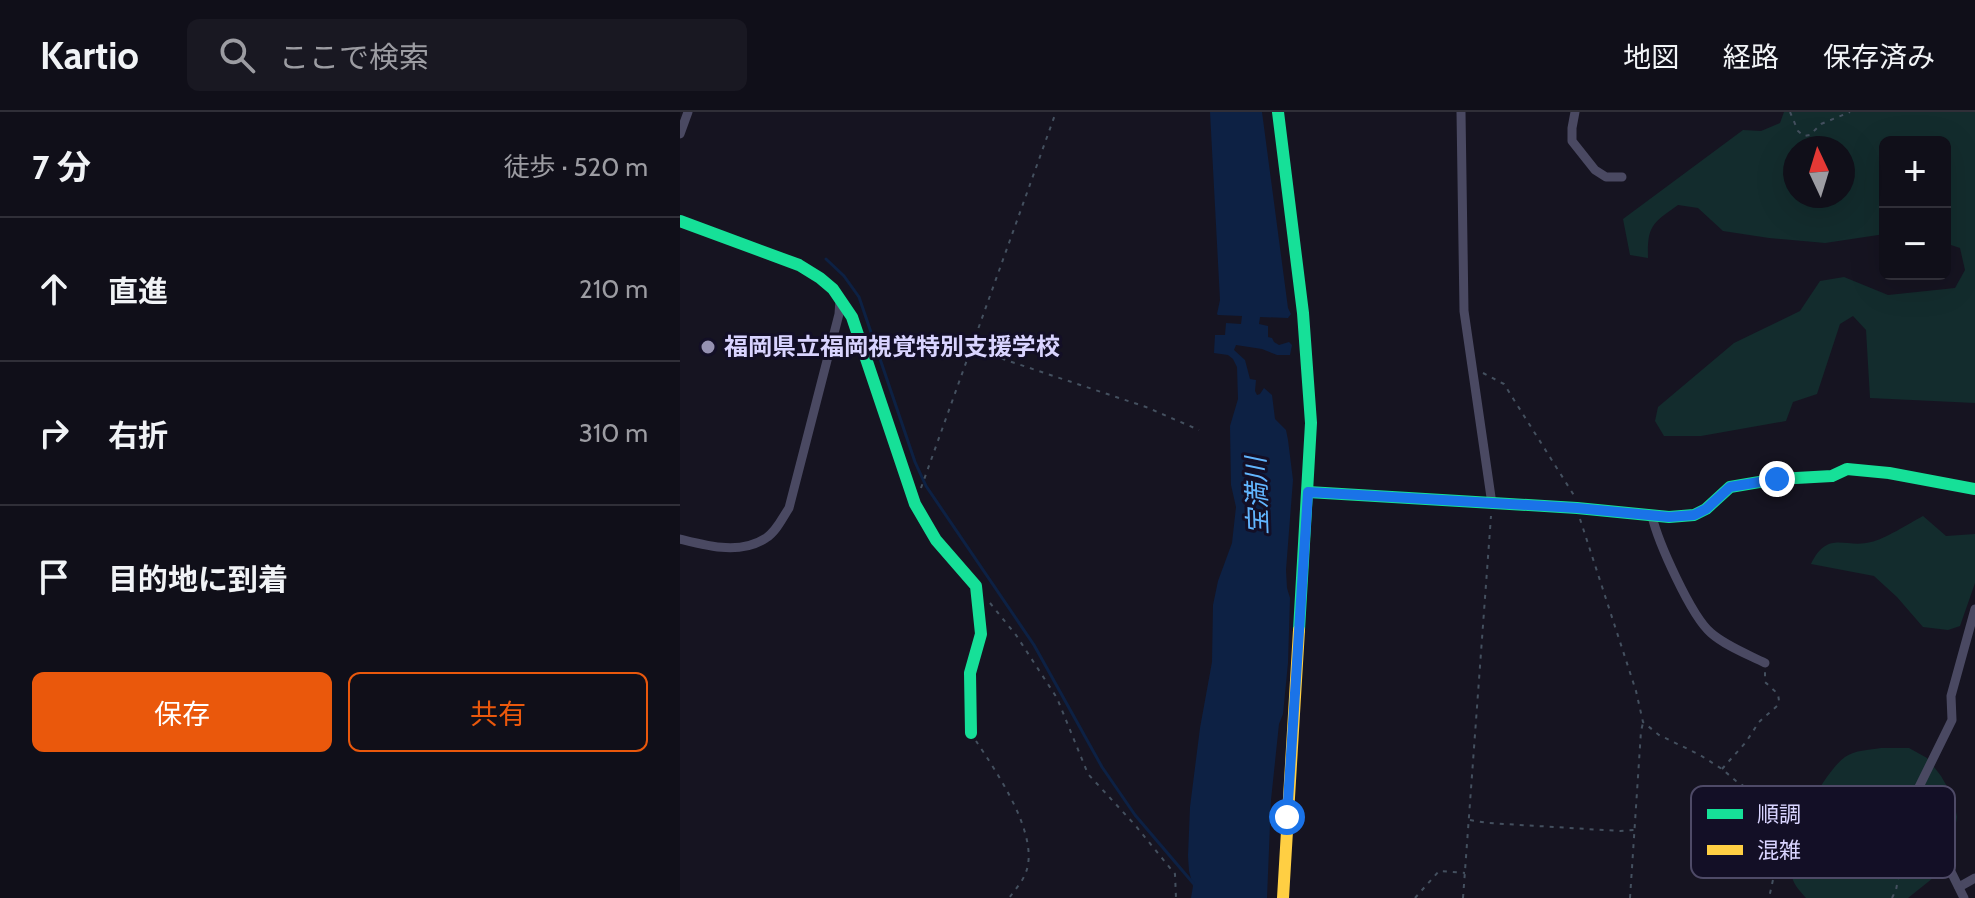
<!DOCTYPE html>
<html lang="ja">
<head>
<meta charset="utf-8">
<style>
  :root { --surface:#100f19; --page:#191822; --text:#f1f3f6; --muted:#9c9ca2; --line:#302f38; --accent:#ea580c }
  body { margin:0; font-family:Cabin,"Noto Sans JP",sans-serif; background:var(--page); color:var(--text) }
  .controls { position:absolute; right:24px; top:24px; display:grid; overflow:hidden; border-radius:12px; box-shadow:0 8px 32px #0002 }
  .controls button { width:72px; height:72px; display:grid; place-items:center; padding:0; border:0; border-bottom:2px solid var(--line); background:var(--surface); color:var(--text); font:40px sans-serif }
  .compass { position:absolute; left:1103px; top:24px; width:72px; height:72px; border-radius:50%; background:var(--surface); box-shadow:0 8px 32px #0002; rotate:356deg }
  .stop { position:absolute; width:24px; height:24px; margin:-18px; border:6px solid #1a73e8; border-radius:50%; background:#fff }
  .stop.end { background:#1a73e8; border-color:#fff; box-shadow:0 2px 8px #0008 }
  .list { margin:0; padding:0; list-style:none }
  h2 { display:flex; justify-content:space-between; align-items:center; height:104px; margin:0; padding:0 32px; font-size:34px }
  h2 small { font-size:26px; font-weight:400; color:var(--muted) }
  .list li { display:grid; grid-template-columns:52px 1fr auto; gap:24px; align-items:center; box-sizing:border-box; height:144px; padding:0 32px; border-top:2px solid var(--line) }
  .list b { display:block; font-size:30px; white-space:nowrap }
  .list em { font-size:26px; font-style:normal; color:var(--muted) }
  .actions { display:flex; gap:16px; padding:24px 32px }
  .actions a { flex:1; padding:18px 0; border:2px solid var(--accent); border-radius:12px; text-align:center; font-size:28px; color:var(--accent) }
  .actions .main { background:var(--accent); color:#fff }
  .icon { flex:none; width:44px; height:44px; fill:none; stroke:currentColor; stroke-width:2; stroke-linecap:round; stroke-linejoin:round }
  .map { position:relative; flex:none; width:1295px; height:786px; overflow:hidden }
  header { display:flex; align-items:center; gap:48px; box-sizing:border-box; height:112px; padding:0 40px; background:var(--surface); border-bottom:2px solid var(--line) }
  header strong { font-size:38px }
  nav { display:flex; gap:44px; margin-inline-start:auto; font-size:28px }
  .search { width:560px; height:72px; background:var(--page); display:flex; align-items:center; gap:20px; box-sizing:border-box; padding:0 28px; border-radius:12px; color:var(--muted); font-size:30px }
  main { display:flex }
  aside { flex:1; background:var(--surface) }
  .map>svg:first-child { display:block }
  .green { fill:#132c2d; fill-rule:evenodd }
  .water { fill:#0d2144 }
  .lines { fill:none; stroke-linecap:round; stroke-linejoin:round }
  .stream { stroke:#0d2144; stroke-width:3 }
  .path { stroke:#44505f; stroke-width:2; stroke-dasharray:4 6; stroke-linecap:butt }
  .street { stroke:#4a4962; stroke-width:9 }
  .fast { stroke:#16e098; stroke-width:12 }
  .slow { stroke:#ffcf43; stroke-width:12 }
  .route { stroke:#1a73e8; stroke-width:10 }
  .poi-dot { fill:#9591b1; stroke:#130f26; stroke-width:3 }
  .labels { text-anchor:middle; stroke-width:6; stroke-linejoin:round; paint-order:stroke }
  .poi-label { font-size:24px; font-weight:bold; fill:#d9d4ff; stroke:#130f26; text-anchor:start }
  .water-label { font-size:26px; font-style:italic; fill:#62b6ff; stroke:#130f26 }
  .key { fill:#130f26; stroke:#4e4a67; stroke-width:2 }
  .key-label { font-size:22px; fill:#d9d4ff }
</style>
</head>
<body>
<header>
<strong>Kartio</strong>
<div class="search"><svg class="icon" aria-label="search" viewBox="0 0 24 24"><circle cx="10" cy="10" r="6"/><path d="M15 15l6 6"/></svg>ここで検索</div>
<nav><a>地図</a><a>経路</a><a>保存済み</a></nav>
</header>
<main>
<aside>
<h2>7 分<small>徒歩 · 520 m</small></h2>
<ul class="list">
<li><svg class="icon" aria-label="ahead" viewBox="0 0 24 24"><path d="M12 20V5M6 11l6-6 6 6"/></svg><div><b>直進</b></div><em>210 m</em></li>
<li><svg class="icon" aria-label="right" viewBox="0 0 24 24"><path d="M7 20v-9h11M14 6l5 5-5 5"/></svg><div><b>右折</b></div><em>310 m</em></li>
<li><svg class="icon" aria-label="arrive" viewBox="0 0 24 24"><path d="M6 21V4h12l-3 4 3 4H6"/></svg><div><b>目的地に到着</b></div></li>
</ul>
<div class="actions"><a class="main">保存</a><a>共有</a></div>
</aside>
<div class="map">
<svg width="1295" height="786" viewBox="0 0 1295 786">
  <rect width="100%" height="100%" fill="#161421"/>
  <g class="green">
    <path d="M1104 0H1295V291L1190 286 1186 218 1173 204 1160 212 1137 282 1113 290 1106 309 1021 324H984L975 309 978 295 1054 231 1120 199 1140 169 1164 165 1208 183 1275 176 1285 158 1280 136 1265 131V30H1205V122L1145 131 1089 126 1043 119 1018 96 998 93C973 111 967 113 968 146L950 143 943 107 1063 18 1081 19 1100 11ZM1115 36H1163V84H1115Z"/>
    <path d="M1243 404 1266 424 1295 422V471L1280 514 1268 518 1243 515 1217 485 1194 464 1131 452C1148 417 1165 437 1191 430 1203 428 1230 411 1243 404Z"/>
    <path d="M1201 636H1229L1247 646 1261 664 1273 685 1277 705 1271 742 1263 758 1228 786H1126C1119 778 1112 771 1111 760 1106 732 1142 662 1165 645 1175 638 1189 638 1201 636Z"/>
  </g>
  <path class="water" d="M530 0H582L608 196 611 202 608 206 580 205 579 212 588 214V225L592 226 594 230 599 233 609 230 612 233 610 243H597L582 237 556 233 554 238 565 248 570 267 576 268 575 279 577 283 580 282 584 276 592 283 595 307 606 318 608 328 613 368 606 458 607 476 610 486 608 551 603 602 599 612 591 688 587 786H511L513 774 509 759 508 744 510 695 520 616 532 550 533 493 538 469 552 431 556 395 551 373 550 314 558 287 557 255 553 247 548 243 534 241 535 223H545L546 211 561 212 562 204 538 203 537 202 540 188Z"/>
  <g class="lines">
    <path class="stream" d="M146 147 164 164 179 185 235 350 246 374 354 533 422 655 455 703 513 771"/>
    <g class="path">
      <path d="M1110 0 1118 19 1124 24 1130 23 1141 12 1170 0"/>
      <path d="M293 237 466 295 519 318"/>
      <path d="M803 261 824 272 895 385"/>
      <path d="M241 376 376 0"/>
      <path d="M900 407 956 579 963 610 979 623 1020 643 1042 657 1056 669 1087 690 1095 731 1096 754 1089 786"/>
      <path d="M310 491 336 523 377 586 408 662 455 713 495 762 496 786"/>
      <path d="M296 629C316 659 360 723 346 760 343 769 335 778 329 786"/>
      <path d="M1042 657 1066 630 1079 610 1097 594 1099 589 1098 582 1085 570V560"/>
      <path d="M790 708 808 711 940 719 954 718"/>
      <path d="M735 786 759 759 785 761"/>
      <path d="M783 786 811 404"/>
      <path d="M950 786 961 619 963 611"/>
      <path d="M1212 786 1216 778 1219 762 1240 721"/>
    </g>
    <g class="street">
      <path d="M781 0 784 199 812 392"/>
      <path d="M895 0 892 16V29L915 58 926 65H942"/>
      <path d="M0 22 8 0"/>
      <path d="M972 404C978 430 1011 504 1031 521 1046 534 1067 542 1085 551"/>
      <path d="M0 427C28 434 60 443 86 426 96 420 103 405 109 396L159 202 160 188"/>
      <path d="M1279 775 1295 766"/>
      <path d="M1284 786 1239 695 1238 677 1272 608 1271 584 1295 497"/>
    </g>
    <g class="fast">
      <path d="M598 0 623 201 631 311 619 518"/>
      <path d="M0 109 119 153 140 166 153 177 172 205 235 392 256 428 296 474 301 522 290 561 291 621"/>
      <path d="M628 380 897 396 989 405 1014 403 1026 397 1050 375 1097 367 1152 364 1167 357 1209 361 1295 377"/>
    </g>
    <path class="slow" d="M603 786 619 518"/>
  </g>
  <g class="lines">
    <path class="route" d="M607 705 628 380 897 396 989 405 1014 403 1026 397 1050 375 1097 367"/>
  </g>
  <circle class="poi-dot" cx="28" cy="235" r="8"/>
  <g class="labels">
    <g class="poi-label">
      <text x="44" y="243">福岡県立福岡視覚特別支援学校</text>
    </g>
    <g class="water-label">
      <text transform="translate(577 384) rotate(-92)" y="9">宝満川</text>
    </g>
  </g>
  <rect x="1011" y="674" width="264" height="92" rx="12" class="key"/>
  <rect x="1027" y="697" width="36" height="10" fill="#16e098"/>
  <rect x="1027" y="733" width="36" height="10" fill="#ffcf43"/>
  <g class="key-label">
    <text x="1077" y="710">順調</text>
    <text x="1077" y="746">混雑</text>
  </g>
</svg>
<div class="controls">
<button>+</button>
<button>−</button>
</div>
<svg class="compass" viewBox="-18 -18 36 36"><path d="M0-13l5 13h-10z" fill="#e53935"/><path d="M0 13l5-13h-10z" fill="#9c9ca2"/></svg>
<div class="stop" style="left:607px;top:705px"></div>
<div class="stop end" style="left:1097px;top:367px"></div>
</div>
</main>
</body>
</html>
